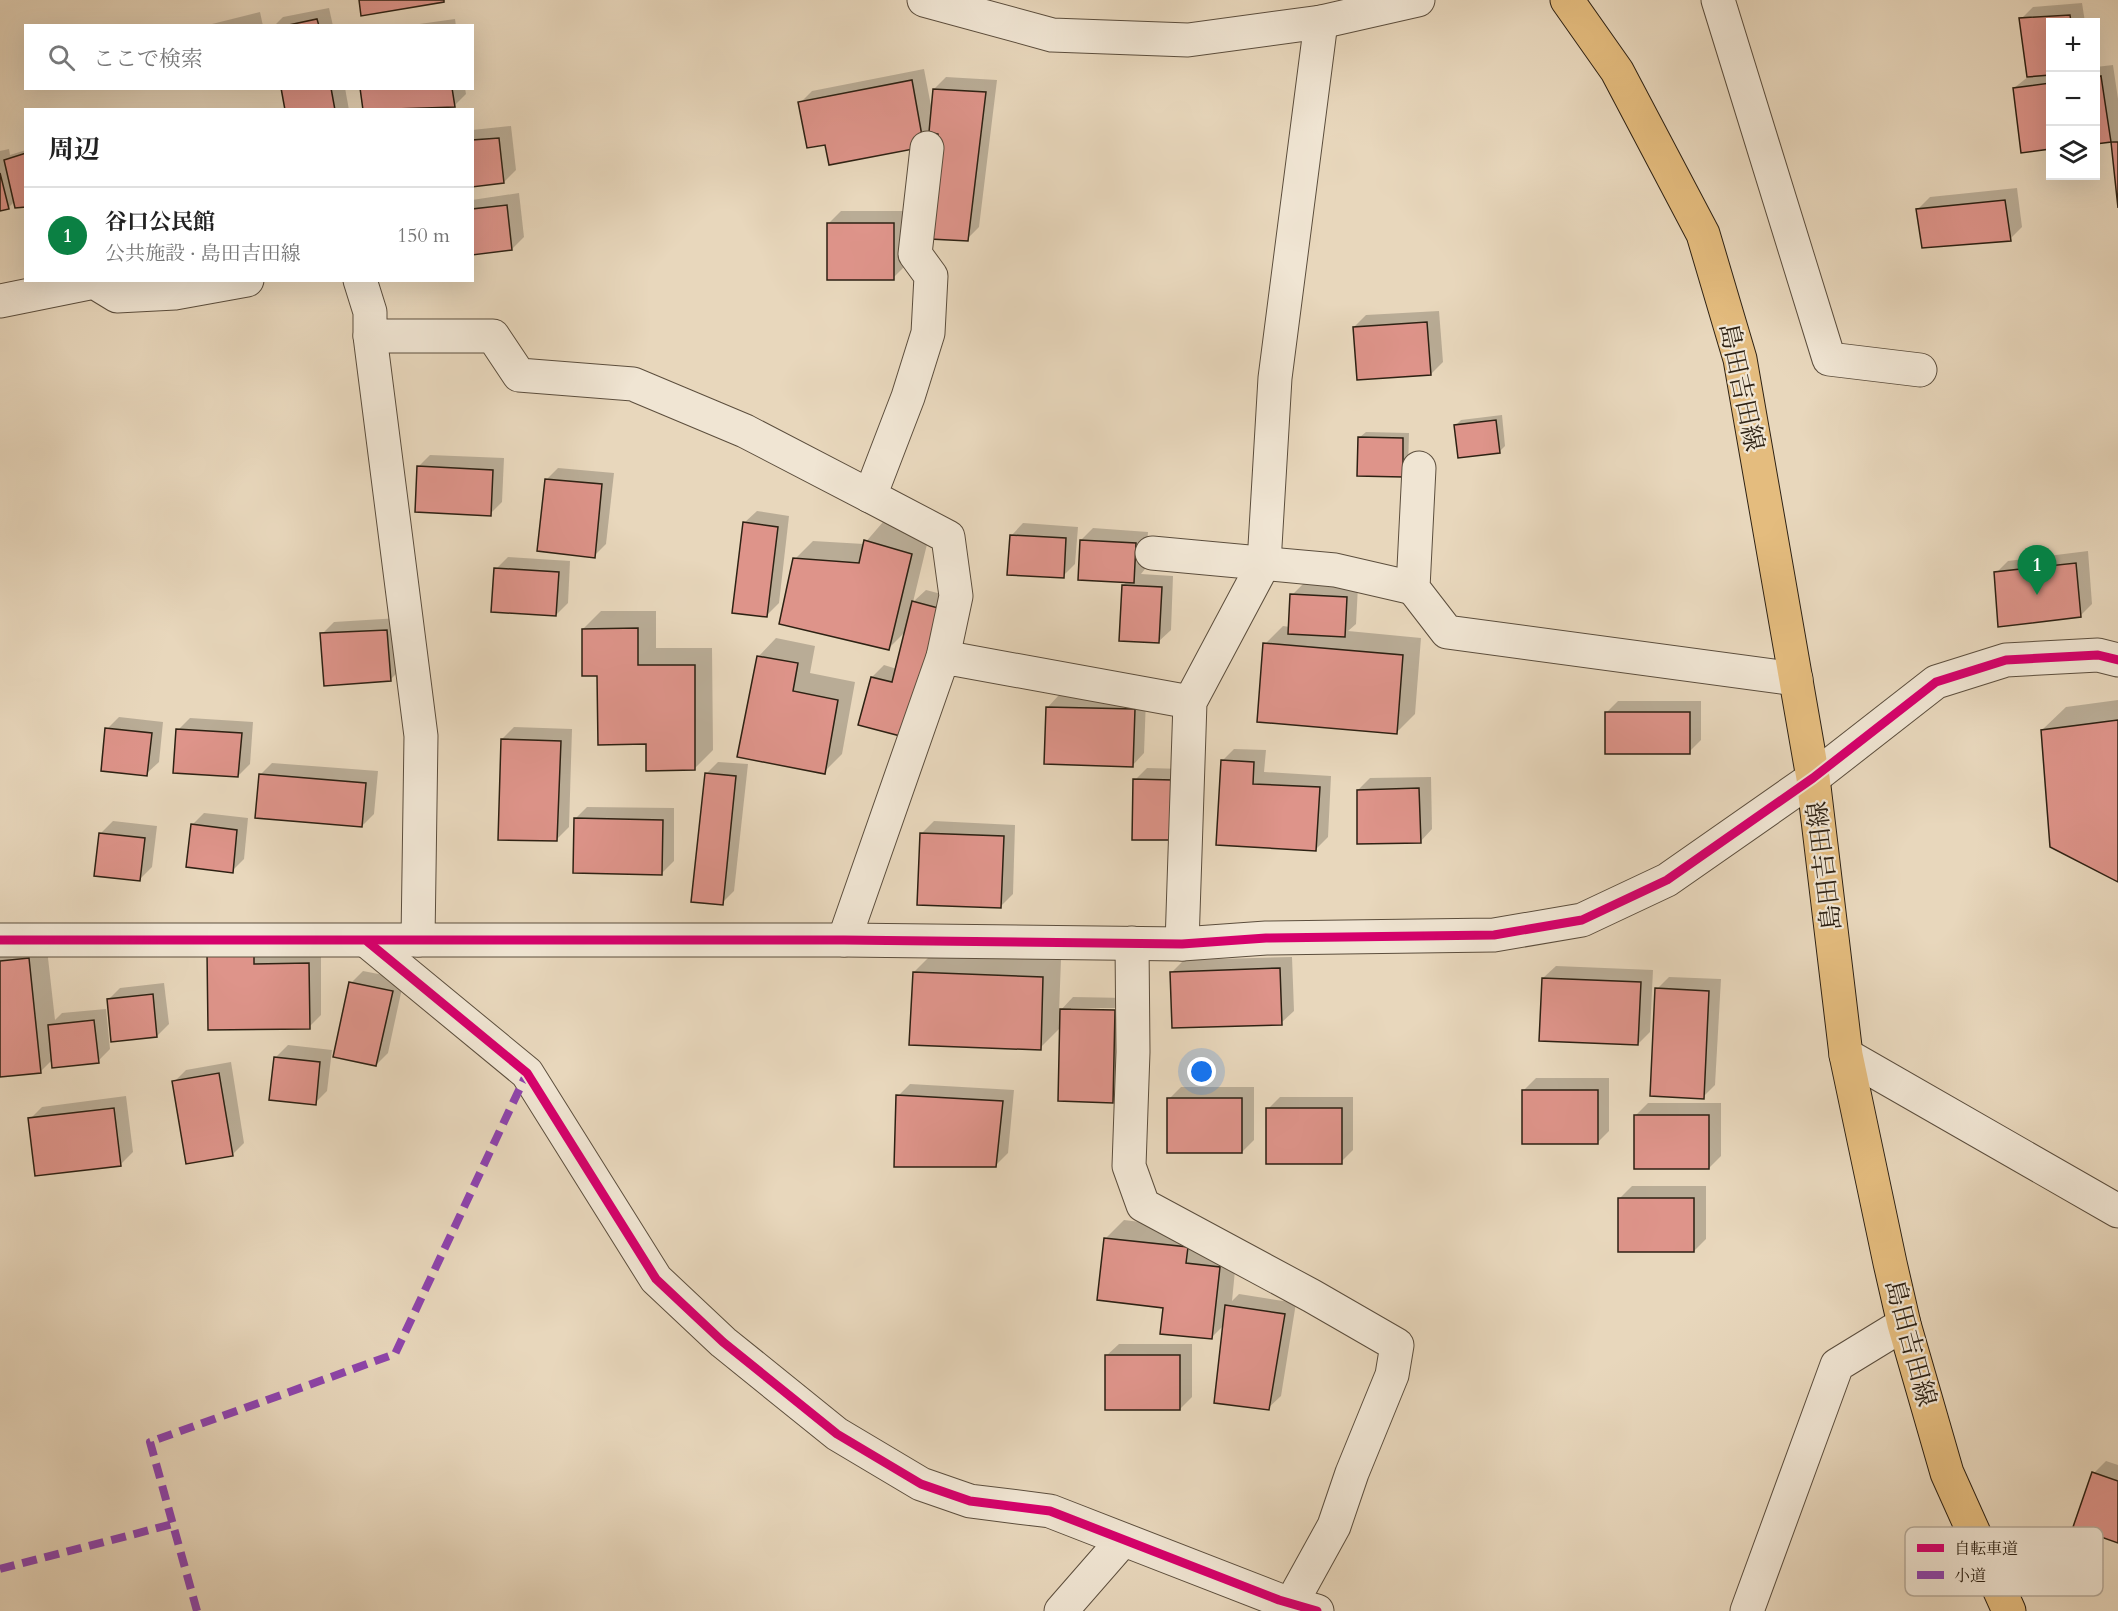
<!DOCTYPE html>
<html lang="ja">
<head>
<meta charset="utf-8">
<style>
  :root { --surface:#fff; --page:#f2f2f2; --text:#222; --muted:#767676; --line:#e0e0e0; --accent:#0b8043 }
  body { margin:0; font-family:Cardo,"Noto Serif JP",serif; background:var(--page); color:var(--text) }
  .controls { position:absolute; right:18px; top:18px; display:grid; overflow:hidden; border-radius:0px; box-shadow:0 6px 24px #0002 }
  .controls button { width:54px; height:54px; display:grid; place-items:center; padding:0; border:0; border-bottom:2px solid var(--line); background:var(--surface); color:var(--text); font:30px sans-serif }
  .you { position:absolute; left:1202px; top:1072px; width:21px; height:21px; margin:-15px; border:4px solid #fff; border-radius:50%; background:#1a73e8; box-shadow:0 0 0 9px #1a73e833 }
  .badge { display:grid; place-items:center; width:39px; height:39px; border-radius:50%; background:var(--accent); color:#fff; font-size:20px; font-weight:700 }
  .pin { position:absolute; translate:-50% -50px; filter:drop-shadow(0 2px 3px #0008) }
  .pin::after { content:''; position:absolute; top:32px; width:21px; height:18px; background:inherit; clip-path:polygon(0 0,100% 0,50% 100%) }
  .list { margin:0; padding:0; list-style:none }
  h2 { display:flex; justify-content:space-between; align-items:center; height:78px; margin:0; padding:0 24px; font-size:26px }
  h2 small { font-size:20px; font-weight:400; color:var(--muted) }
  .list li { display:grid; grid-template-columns:39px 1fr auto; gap:18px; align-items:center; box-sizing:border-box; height:96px; padding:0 24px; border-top:2px solid var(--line) }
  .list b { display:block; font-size:22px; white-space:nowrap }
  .list p { margin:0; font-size:20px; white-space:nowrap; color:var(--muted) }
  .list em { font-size:20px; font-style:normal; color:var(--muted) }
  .icon { flex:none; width:33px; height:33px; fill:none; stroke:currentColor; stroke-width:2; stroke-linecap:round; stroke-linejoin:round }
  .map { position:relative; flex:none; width:2118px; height:1611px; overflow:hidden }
  .search { position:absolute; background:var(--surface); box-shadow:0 6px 24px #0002; left:24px; top:24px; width:450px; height:66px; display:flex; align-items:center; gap:15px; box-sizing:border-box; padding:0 21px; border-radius:0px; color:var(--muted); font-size:22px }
  .panel { position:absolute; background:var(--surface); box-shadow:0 6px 24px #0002; left:24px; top:108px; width:450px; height:174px; border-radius:0px }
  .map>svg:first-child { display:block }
  .shadow { fill:#0003; fill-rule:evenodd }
  .building { fill:#de948a; stroke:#2d2113; stroke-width:1.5 }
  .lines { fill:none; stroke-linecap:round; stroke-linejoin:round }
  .minor-casing { stroke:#5c4e3d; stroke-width:35 }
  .tertiary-casing { stroke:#5c4e3d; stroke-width:35 }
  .primary-casing { stroke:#2d2113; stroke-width:35 }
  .minor { stroke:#f0e5d3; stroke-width:33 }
  .tertiary { stroke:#f0e5d3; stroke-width:33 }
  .primary { stroke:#e4bc7e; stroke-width:33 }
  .quiet { stroke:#8e44ad; stroke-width:8; stroke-dasharray:15 8; stroke-linecap:butt }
  .cycleway-casing { stroke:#f0e5d3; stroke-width:13 }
  .cycleway { stroke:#d6006c; stroke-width:9 }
  .labels { text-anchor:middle; stroke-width:4.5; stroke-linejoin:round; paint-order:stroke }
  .street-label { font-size:26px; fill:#2d2113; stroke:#f0e5d3 }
  .key { fill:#f0e5d3; stroke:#b6aa99; stroke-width:1.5 }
  .key-label { font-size:16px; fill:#2d2113 }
</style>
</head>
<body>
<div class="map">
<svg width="2118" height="1611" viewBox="0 0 2118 1611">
  <rect width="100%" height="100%" fill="#e8d7bc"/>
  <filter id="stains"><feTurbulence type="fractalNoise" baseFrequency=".00333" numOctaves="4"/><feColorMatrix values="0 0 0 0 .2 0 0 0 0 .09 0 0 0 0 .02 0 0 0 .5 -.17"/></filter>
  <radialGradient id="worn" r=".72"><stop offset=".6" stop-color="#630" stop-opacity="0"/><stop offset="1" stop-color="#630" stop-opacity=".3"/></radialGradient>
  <g class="shadow">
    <path d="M2082 3 2085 22H2050V148L2022 151 2014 88 2029 76 2021 19 2033 7Z"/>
    <path d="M329 8 333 26H274L283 17Z"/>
    <path d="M260 12 263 26H204Z"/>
    <path d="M455 19 456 26H405Z"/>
    <path d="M2113 65 2118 99V194L2113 141 2096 143V67Z"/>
    <path d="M924 69 932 111 934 89 946 77 997 80 979 227 967 239 940 133 936 132 924 145 826 144 800 103 812 91Z"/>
    <path d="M282 88H345L349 110H287Z"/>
    <path d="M361 88H465L466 94 454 106 428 110H364Z"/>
    <path d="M511 126 516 170 504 182 472 185V130Z"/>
    <path d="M9 149 10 155 26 150V205L15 201 8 208 0 210V151Z"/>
    <path d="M2017 188 2022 227 2010 239 1918 209 1930 197Z"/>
    <path d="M519 193 524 237 512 249 472 253V200Z"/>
    <path d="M841 211H905V266L893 278 829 223Z"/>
    <path d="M1439 311 1443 362 1431 374 1354 327 1366 315Z"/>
    <path d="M1502 415 1505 446 1500 451 1455 426 1461 420Z"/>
    <path d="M1366 432 1409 433 1408 470 1360 437Z"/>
    <path d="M430 455 504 458 502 502 490 514 418 467Z"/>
    <path d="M558 468 614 473 606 544 594 556 546 480Z"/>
    <path d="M757 511 789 516 779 603 766 616 744 523Z"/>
    <path d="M883 522 929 536 913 602 926 590 953 597 920 724 872 677 884 665 897 669 906 631 888 649 795 559 813 541 864 544Z"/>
    <path d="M1023 523 1078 527 1075 564 1063 576 1011 536Z"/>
    <path d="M1093 528 1148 532 1145 569 1141 574 1173 576 1171 630 1158 642 1123 585 1128 581 1081 540Z"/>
    <path d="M2088 551 2092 604 2080 616 1996 573 2008 561Z"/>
    <path d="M508 557 570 561 568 603 556 615 496 569Z"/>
    <path d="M1304 583 1358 586 1356 624 1348 631 1421 638 1415 714 1397 732 1265 644 1283 626 1290 627 1292 595Z"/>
    <path d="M601 611H656V648H712L713 750 695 768 648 743 599 674 583 629Z"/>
    <path d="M399 618 402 668 390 680 322 634 334 622Z"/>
    <path d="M776 638 815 646 810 673 855 682 842 754 824 772 758 657Z"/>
    <path d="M1059 695 1146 698 1144 753 1132 766 1047 708Z"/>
    <path d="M2118 700V880L2042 730 2066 707Z"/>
    <path d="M1618 701H1701V740L1689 752 1606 713Z"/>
    <path d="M119 717 163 722 159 762 146 774 107 729Z"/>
    <path d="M190 718 253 722 250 764 238 776 178 730Z"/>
    <path d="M514 727 572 729 569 827 557 839 502 739Z"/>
    <path d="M1234 749 1266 750 1264 772 1331 776 1328 837 1316 849 1222 761Z"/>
    <path d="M718 762 748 764 734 891 722 903 706 774Z"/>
    <path d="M272 763 378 771 374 814 362 826 260 775Z"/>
    <path d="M1147 768 1185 769 1184 827 1135 780Z"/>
    <path d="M1431 777 1432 829 1420 842 1358 790 1370 778Z"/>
    <path d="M587 807 674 808V861L662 873 575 819Z"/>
    <path d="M204 813 248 818 244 859 232 871 192 825Z"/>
    <path d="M113 821 157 826 152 867 140 879 101 833Z"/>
    <path d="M934 821 1015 825 1013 894 1001 906 922 833Z"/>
    <path d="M46 940 55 1020 62 1013 106 1009 110 1049 98 1061 53 1059 40 1072 0 1076V946Z"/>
    <path d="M321 952V1015L309 1027 208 953Z"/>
    <path d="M932 954 1061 960 1059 1012 1073 997 1127 998 1125 1089 1113 1101 1061 1027 1040 1048 914 972ZM1071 1008H1123V1011H1071Z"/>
    <path d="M1292 957 1294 1011 1281 1023 1172 972 1184 960Z"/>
    <path d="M1556 966 1653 970 1650 1032 1638 1044 1543 978Z"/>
    <path d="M363 971 404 979 388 1053 376 1065 351 983Z"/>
    <path d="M1669 977 1721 979 1715 1085 1703 1097 1657 989Z"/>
    <path d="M164 983 169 1024 157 1036 108 1000 120 988Z"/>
    <path d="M288 1045 332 1050 327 1091 315 1103 276 1057Z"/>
    <path d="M231 1062 244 1143 232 1155 174 1082 186 1070Z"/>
    <path d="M1536 1078H1609V1131L1597 1143 1524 1090Z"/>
    <path d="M910 1084 1014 1090 1008 1153 995 1166 898 1096Z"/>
    <path d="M1181 1087H1254V1140L1242 1152 1169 1099Z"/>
    <path d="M126 1096 133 1152 121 1164 30 1119 42 1107Z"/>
    <path d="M1280 1097H1353V1150L1341 1162 1268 1109Z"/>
    <path d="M1648 1103H1721V1156L1709 1168 1636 1115Z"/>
    <path d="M1632 1186H1706V1239L1694 1251 1620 1198Z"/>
    <path d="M1124 1220 1205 1230 1237 1250 1232 1301 1239 1294 1296 1303 1281 1396 1268 1408 1224 1325 1211 1338 1165 1307 1106 1238Z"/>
    <path d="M1119 1344H1192V1397L1180 1409 1106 1356Z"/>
    <path d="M2106 1461 2118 1465V1541L2094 1473Z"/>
  </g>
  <g class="building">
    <path d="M359 0H444V2L361 16Z"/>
    <path d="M2070 15 2071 22H2050V75L2027 77 2019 18Z"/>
    <path d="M317 19 319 26H284Z"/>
    <path d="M2101 76 2111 142 2096 144V77Z"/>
    <path d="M912 80 924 147 829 165 825 145 807 148 798 102Z"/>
    <path d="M2050 83V149L2021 153 2013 88Z"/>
    <path d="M281 88H331L335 110H285Z"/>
    <path d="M360 88H452L455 107 363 110Z"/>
    <path d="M933 89 986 92 968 241 930 239 938 134 929 132Z"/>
    <path d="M499 138 504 183 472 187V140Z"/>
    <path d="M2111 142H2118V208Z"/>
    <path d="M26 153V207L15 208 4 160Z"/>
    <path d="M0 173 9 209 0 211Z"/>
    <path d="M2005 200 2011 241 1922 248 1916 209Z"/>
    <path d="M507 205 512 250 472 255V209Z"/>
    <rect x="827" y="223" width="67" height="57"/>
    <path d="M1427 322 1431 375 1357 380 1353 327Z"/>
    <path d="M1496 420 1500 453 1458 458 1454 425Z"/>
    <path d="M1358 437 1403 438V477L1357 476Z"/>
    <path d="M417 466 493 470 491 516 415 512Z"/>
    <path d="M545 479 602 484 595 558 537 551Z"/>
    <path d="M743 522 778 527 767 617 732 613Z"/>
    <path d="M1010 535 1066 538 1064 578 1007 575Z"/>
    <path d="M864 540 912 554 889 650 779 624 793 558 859 563Z"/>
    <path d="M1080 540 1136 543 1134 583 1078 580Z"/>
    <path d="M2076 563 2081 617 1998 627 1994 572Z"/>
    <path d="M494 568 559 572 556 616 491 612Z"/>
    <path d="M1122 585 1162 587 1159 643 1119 641Z"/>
    <path d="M1290 594 1347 597 1345 637 1288 634Z"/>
    <path d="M912 601 942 609 908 738 858 725 871 677 892 682Z"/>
    <path d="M638 628V665H695V770L646 771V744L598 745 597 676H582V629Z"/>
    <path d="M387 630 391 681 324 686 320 633Z"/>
    <path d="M1263 643 1403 655 1397 734 1257 722Z"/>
    <path d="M757 656 798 663 793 691 838 700 825 774 737 757Z"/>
    <path d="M1046 707 1135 709 1133 767 1044 764Z"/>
    <rect x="1605" y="712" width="85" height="42"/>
    <path d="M2118 720V882L2050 847 2041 730Z"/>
    <path d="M105 728 152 733 147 776 101 771Z"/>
    <path d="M176 729 242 733 238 777 173 773Z"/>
    <path d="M501 739 561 741 557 841 498 840Z"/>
    <path d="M1221 760 1254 762 1253 784 1320 787 1316 851 1216 845Z"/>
    <path d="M705 773 736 776 723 905 691 902Z"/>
    <path d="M259 774 366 783 362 827 255 818Z"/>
    <path d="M1133 779 1173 780 1172 840H1132Z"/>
    <path d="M1419 788 1421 843 1357 844V790Z"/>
    <path d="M574 818 663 820 662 875 573 873Z"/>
    <path d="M191 824 237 830 233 873 186 867Z"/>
    <path d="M99 833 145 838 140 881 94 876Z"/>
    <path d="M920 833 1004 836 1001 908 917 905Z"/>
    <path d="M207 952H254V964L309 963 310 1029 208 1030Z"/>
    <path d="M29 958 41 1073 0 1077V961Z"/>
    <path d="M1280 968 1282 1025 1172 1028 1170 972Z"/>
    <path d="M913 972 1043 977 1041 1050 909 1045Z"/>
    <path d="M1542 978 1641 982 1638 1045 1539 1041Z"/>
    <path d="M349 982 393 991 376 1066 333 1057Z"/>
    <path d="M1655 988 1709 991 1704 1099 1650 1096Z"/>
    <path d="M153 994 157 1037 111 1042 107 999Z"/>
    <path d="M1060 1009 1115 1010 1113 1103 1058 1101Z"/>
    <path d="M94 1020 99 1063 52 1068 48 1025Z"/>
    <path d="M274 1057 320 1062 316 1105 269 1100Z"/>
    <path d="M219 1073 233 1156 186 1164 172 1081Z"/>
    <rect x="1522" y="1090" width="76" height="54"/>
    <path d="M896 1095 1003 1101 996 1167H894Z"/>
    <rect x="1167" y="1098" width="75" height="55"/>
    <path d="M114 1108 121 1166 35 1176 28 1118Z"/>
    <rect x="1266" y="1108" width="76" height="56"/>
    <rect x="1634" y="1115" width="75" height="54"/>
    <rect x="1618" y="1198" width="76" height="54"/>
    <path d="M1104 1238 1188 1247 1186 1263 1220 1267 1212 1339 1160 1334 1163 1308 1097 1300Z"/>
    <path d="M1225 1305 1285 1314 1269 1410 1214 1403Z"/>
    <rect x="1105" y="1355" width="75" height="55"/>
    <path d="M2092 1472 2118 1481V1543L2073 1527Z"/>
  </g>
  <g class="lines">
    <g class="minor-casing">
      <g id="minor">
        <path d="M924 0 1052 35 1188 40 1321 22 1418 0"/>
        <path d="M1718 0 1829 359 1920 370"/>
        <path d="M927 148 915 254 931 276 928 333 908 397 870 496 948 537 956 596 943 657"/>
        <path d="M360 280 370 312V336"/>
        <path d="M0 301 94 282 117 296 175 293 247 280"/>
        <path d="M1419 468 1413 588 1447 632 1796 679"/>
        <path d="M1152 553 1335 570 1413 588"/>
        <path d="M418 940 421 736 370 336H493L519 375 633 384 745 431 870 496"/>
        <path d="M844 940 943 657 1190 702"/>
        <path d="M368 942 527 1073 656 1279 723 1342 837 1434 921 1484 970 1501 1050 1511 1279 1600 1317 1611"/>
        <path d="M1132 943 1133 1052 1129 1166 1143 1205 1312 1296 1397 1345 1392 1375 1352 1473 1334 1526 1291 1604"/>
        <path d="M1182 944 1190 702 1264 563 1275 378 1321 22"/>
        <path d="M1846 1055 2118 1211"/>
        <path d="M1061 1611 1123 1540"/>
        <path d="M1747 1611 1837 1365 1904 1324"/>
      </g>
    </g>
    <g class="tertiary-casing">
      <path id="tertiary" d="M0 940H844L1182 944 1266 938 1494 935 1582 920 1667 880 1813 778 1936 682 2006 660 2098 655 2118 660"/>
    </g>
    <g class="primary-casing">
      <path id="primary" d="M1567 0 1617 71 1703 234 1740 359 1813 778 1846 1055 1890 1263 1904 1324 1947 1473 2009 1611"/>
    </g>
    <use href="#minor" class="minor"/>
    <use href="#tertiary" class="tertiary"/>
    <use href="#primary" class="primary"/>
    <g class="quiet">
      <path d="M0 1569 173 1524"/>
      <path d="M197 1611 150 1442 395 1354 527 1073"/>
    </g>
    <g class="cycleway-casing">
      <g id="cycleway">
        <path d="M0 940H844L1182 944 1266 938 1494 935 1582 920 1667 880 1813 778 1936 682 2006 660 2098 655 2118 660"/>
        <path d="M368 942 527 1073 656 1279 723 1342 837 1434 921 1484 970 1501 1050 1511 1279 1600 1317 1611"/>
      </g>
    </g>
    <use href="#cycleway" class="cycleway"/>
  </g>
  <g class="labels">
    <g class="street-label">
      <text transform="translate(1742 387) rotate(78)" y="9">島田吉田線</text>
      <text transform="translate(1824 866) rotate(-97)" y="9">島田吉田線</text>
      <text transform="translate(1911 1343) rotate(75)" y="9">島田吉田線</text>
    </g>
  </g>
  <rect x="1905" y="1527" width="198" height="69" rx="9" class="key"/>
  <rect x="1917" y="1544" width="27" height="8" fill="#d6006c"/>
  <rect x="1917" y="1571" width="27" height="8" fill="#8e44ad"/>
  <g class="key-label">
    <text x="1954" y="1554">自転車道</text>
    <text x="1954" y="1581">小道</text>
  </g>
  <rect width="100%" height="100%" filter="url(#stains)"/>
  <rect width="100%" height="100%" fill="url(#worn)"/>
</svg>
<div class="controls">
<button>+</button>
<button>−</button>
<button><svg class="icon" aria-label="layers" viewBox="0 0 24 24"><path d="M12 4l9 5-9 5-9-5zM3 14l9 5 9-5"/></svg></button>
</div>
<div class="you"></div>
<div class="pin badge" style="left:2037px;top:595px">1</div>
<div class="search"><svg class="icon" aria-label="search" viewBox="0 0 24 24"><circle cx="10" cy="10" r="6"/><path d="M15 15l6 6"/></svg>ここで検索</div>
<section class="panel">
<h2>周辺<small></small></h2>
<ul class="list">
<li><span class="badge">1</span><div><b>谷口公民館</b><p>公共施設 · 島田吉田線</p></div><em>150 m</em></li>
</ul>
</section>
</div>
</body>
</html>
